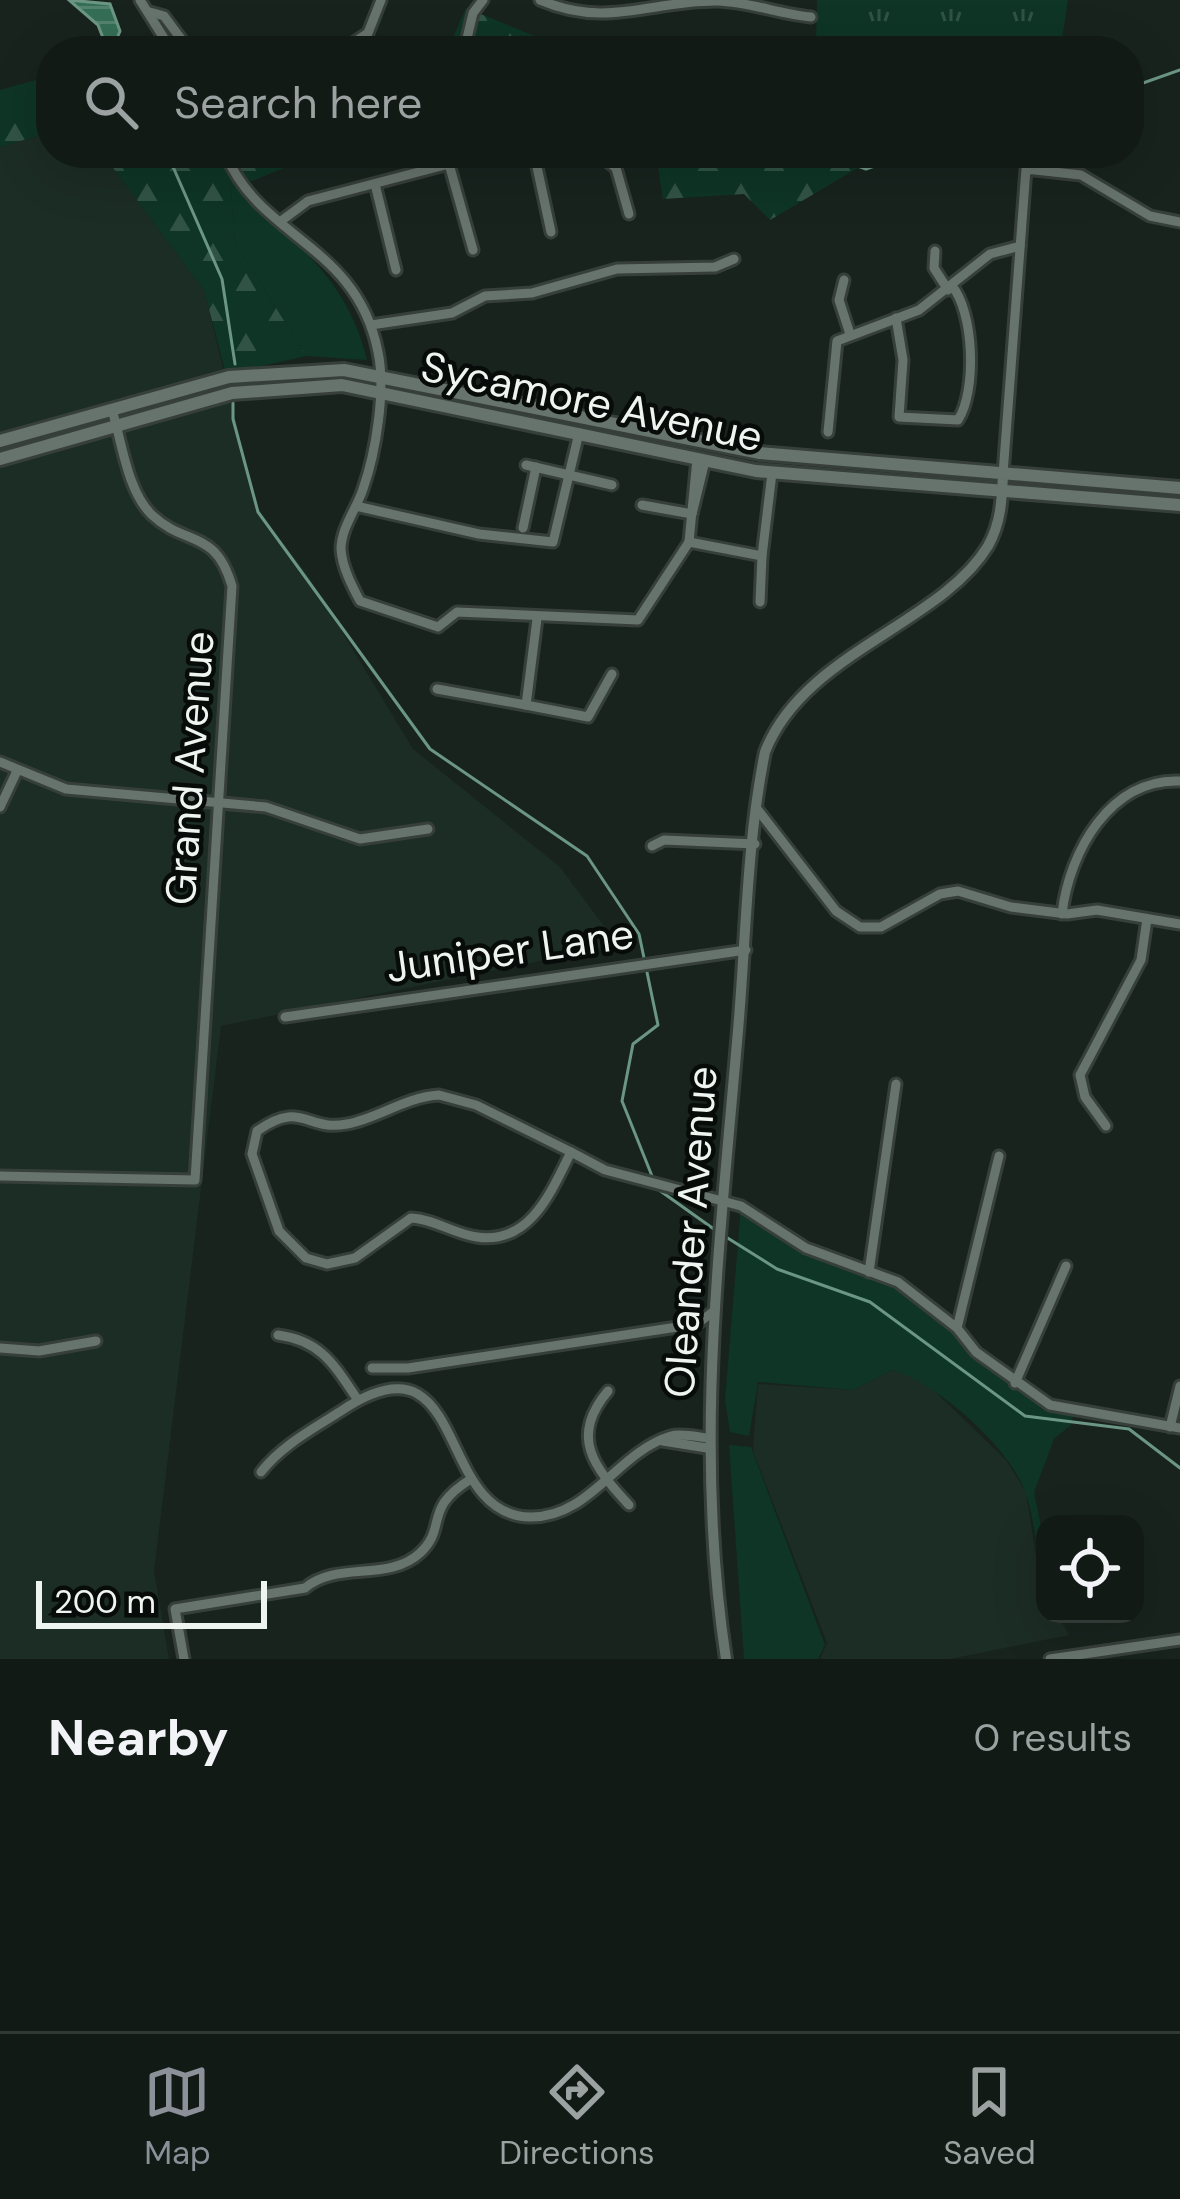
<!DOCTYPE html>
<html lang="en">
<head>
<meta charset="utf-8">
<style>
  :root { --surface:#121a16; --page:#1b231f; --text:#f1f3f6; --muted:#9ca1a1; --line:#313835; --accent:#8c9099 }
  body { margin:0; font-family:"DM Sans",sans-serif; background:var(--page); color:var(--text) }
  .controls { position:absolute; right:36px; bottom:36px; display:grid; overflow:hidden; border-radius:24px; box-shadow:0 12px 48px #0002 }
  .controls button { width:108px; height:108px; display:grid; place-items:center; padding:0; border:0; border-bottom:3px solid var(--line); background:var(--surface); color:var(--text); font:60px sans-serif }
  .scale { position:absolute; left:36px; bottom:30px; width:231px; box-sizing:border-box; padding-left:12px; border:6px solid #eef5f1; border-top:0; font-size:33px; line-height:42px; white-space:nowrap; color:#eef5f1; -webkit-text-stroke:9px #070b09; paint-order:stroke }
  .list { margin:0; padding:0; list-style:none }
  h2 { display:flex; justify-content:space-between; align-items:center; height:156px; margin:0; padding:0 48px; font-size:51px }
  h2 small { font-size:39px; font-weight:400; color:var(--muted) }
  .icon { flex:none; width:66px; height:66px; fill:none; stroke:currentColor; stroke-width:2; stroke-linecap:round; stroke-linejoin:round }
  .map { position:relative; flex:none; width:1180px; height:1659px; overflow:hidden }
  .search { position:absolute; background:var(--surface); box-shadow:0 12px 48px #0002; left:36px; right:36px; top:36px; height:132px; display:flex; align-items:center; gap:30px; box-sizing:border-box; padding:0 42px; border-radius:48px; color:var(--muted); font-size:45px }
  .sheet { height:372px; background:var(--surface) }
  nav { display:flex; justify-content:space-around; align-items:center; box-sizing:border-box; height:168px; border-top:3px solid var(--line); background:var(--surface); font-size:33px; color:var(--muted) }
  nav a { display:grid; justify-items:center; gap:6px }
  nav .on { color:var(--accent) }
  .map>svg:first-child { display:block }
  .built { fill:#1c2d25 }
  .grass { fill:#0e3526 }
  .forest { fill:url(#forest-firs) }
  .park { fill:url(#park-tufts) }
  .water { fill:url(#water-rules); stroke:#6c9684; stroke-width:3 }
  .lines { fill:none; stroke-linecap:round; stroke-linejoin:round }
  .stream { stroke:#6c9684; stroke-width:3 }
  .minor-casing { stroke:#373f3b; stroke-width:15 }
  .tertiary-casing { stroke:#373f3b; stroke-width:16 }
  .secondary-casing { stroke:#373f3b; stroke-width:18 }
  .minor { stroke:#67736d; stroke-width:9 }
  .tertiary { stroke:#67736d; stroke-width:10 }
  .secondary { stroke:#67736d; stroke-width:12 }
  .labels { text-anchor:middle; stroke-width:9; stroke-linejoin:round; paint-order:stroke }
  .street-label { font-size:42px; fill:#eef5f1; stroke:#070b09 }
</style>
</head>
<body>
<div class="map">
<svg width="1180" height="1659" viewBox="0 0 1180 1659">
  <defs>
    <pattern id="forest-firs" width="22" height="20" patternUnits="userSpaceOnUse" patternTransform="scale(3)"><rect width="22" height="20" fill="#0e3526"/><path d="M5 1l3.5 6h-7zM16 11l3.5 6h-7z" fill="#315346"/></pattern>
    <pattern id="park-tufts" width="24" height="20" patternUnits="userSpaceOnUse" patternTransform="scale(3)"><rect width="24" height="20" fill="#0e3526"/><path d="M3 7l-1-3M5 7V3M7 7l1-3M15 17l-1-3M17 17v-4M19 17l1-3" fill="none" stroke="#315346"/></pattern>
    <pattern id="water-rules" width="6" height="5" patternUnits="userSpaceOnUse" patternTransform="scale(3)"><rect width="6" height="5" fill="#356e56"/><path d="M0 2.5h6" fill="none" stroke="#53836f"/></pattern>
  </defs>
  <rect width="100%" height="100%" fill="#18231e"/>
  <g class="built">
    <path d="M51 132V153H102L204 290 258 512 307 574 413 749 560 867 618 945 221 1026 154 1571 169 1659H0V147Z"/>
    <path d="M893 1370 921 1378 1006 1460 1026 1492 1045 1614H1057L1069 1635 950 1659H820L827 1643 753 1451 758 1384 853 1390Z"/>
  </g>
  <g class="grass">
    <path d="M230 179C289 239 347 275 367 360L306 356 235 242Z"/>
    <path d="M741 1206 774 1230 921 1298 1032 1396 1074 1411 1071 1425 1054 1439 1034 1492 1045 1546V1595C1038 1562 1036 1525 1026 1494 1011 1448 938 1384 893 1370L853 1390 758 1382 749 1436 730 1432 725 1400Z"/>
    <path d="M729 1445 751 1447 825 1645 818 1659H744Z"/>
  </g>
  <g class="forest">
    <path d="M466 8 571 51H447Z"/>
    <path d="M51 76V132L0 147V90Z"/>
    <path d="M102 153H320L252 181 230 180 235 242 306 356 226 374 204 290Z"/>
    <path d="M656 153H883L770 220 744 194 663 199Z"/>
  </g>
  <path class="park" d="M817 0H1068L1060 51H816Z"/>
  <path class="water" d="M69 0 110 4 120 31 116 41 105 43 98 25Z"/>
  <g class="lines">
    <g class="stream">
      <path d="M116 41 121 51"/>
      <path d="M1129 88 1180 70"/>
      <path d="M167 153 222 279 235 364"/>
      <path d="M822 153 866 169 911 153"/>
      <path d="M233 403V419L258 512 430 749 587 856 639 934 658 1025 633 1044 622 1101 654 1181"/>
      <path d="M659 1190 718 1232"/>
      <path d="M726 1237 777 1269 870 1302 1025 1416 1129 1429 1180 1468"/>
    </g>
    <g class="minor-casing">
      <g id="minor">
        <path d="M140 0 172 51"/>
        <path d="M540 0C608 29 652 0 718 1 749 2 780 14 811 17"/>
        <path d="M150 12 164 16 190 51"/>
        <path d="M341 51 368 33 381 0"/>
        <path d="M464 51 473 13 483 0"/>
        <path d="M225 153C260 239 357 244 378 352 386 390 376 452 363 489 357 508 341 528 341 549 342 567 352 586 360 601L438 627 457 612 638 620 689 542 762 556 772 473"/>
        <path d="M534 153 551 232"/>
        <path d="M597 153 616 168 629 214"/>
        <path d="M449 164 473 250"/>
        <path d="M375 184 396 270"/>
        <path d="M281 221 308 201 449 164 468 153"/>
        <path d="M935 251 934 268 948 290"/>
        <path d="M844 280 839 300 850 334"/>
        <path d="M896 318 903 360 899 417 958 420C977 391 974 312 952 286"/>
        <path d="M371 325 452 313 485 296 532 293 617 269 715 267 734 259"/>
        <path d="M828 432 837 341 919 310 990 254 1020 246"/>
        <path d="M526 465 612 485"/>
        <path d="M1003 474 1026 169 1081 175 1150 216 1180 222"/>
        <path d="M642 505 692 514"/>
        <path d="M356 506 479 534 553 542 579 433"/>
        <path d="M692 514 705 461"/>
        <path d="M523 528 536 467"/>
        <path d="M689 542 697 459"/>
        <path d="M760 602 762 556"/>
        <path d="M537 619 526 705 588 717 612 674"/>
        <path d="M437 689 526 705"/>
        <path d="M0 762 66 789 266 807 360 839 428 829"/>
        <path d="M0 807 17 771"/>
        <path d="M758 810 836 911 860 927H881L940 894 958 891 1011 907 1067 914 1097 910 1180 924"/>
        <path d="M652 846 664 840 755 844"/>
        <path d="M1062 914C1069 852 1110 778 1180 781"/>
        <path d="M285 1017 746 950"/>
        <path d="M439 1095 476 1105 571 1152C551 1192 530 1245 477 1237 454 1234 434 1219 411 1218L355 1258 327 1264 306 1258 279 1231 252 1154 257 1131C302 1099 306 1132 347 1124 379 1118 405 1097 439 1095Z"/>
        <path d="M1106 1126 1085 1097 1080 1075 1141 960 1147 919"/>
        <path d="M571 1152 605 1170 741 1206 806 1248 898 1282 957 1328 976 1352 1050 1405 1180 1428"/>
        <path d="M0 1176 195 1180 232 586C215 528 186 547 152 515 127 491 122 442 112 410"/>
        <path d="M869 1272 896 1084"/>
        <path d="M957 1328 999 1156"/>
        <path d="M278 1335C322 1341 334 1365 358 1400"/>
        <path d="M0 1348 39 1351 96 1341"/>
        <path d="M372 1368H408L697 1324 714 1311"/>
        <path d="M1015 1383 1066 1266"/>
        <path d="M608 1391C569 1437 594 1467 629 1505"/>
        <path d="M1170 1427 1180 1386"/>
        <path d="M663 1441 707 1448"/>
        <path d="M261 1472C282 1445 313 1429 341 1411 470 1325 433 1515 530 1517 590 1518 617 1452 671 1436 681 1433 698 1437 708 1438"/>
        <path d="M184 1659 175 1609 305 1588C336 1561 389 1582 420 1553 448 1527 422 1509 471 1479"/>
        <path d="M1050 1659 1180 1640"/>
      </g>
    </g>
    <g class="tertiary-casing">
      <path id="tertiary" d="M726 1659C694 1449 719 1252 737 1042 746 947 746 845 765 752 803 653 941 624 988 546 1001 523 1002 499 1003 474"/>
    </g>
    <g class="secondary-casing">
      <g id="secondary">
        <path d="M0 441 229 377 344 370 760 453 1180 488"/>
        <path d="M0 459 232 393 342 385 756 471 1180 505"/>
      </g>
    </g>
    <use href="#minor" class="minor"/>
    <use href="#tertiary" class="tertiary"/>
    <use href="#secondary" class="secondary"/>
  </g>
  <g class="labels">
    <g class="street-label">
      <text transform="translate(592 401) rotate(12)" y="15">Sycamore Avenue</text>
      <text transform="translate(189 768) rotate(-86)" y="15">Grand Avenue</text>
      <text transform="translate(510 950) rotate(-8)" y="15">Juniper Lane</text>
      <text transform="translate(690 1232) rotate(-86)" y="15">Oleander Avenue</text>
    </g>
  </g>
</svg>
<div class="controls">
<button><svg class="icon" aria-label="locate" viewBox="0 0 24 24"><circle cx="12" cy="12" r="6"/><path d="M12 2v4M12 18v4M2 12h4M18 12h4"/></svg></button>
</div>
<div class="scale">200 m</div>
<div class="search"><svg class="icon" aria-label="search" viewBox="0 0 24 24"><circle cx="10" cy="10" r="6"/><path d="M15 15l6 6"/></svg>Search here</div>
</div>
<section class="sheet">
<h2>Nearby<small>0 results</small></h2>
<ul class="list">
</ul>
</section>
<nav>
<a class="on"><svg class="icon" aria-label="map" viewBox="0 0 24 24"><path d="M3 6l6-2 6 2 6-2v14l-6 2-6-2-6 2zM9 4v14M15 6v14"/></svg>Map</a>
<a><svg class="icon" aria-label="directions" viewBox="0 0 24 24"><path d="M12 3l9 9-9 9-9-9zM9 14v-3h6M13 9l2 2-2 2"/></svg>Directions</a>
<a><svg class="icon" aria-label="saved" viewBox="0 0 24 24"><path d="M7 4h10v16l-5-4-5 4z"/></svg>Saved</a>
</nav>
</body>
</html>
